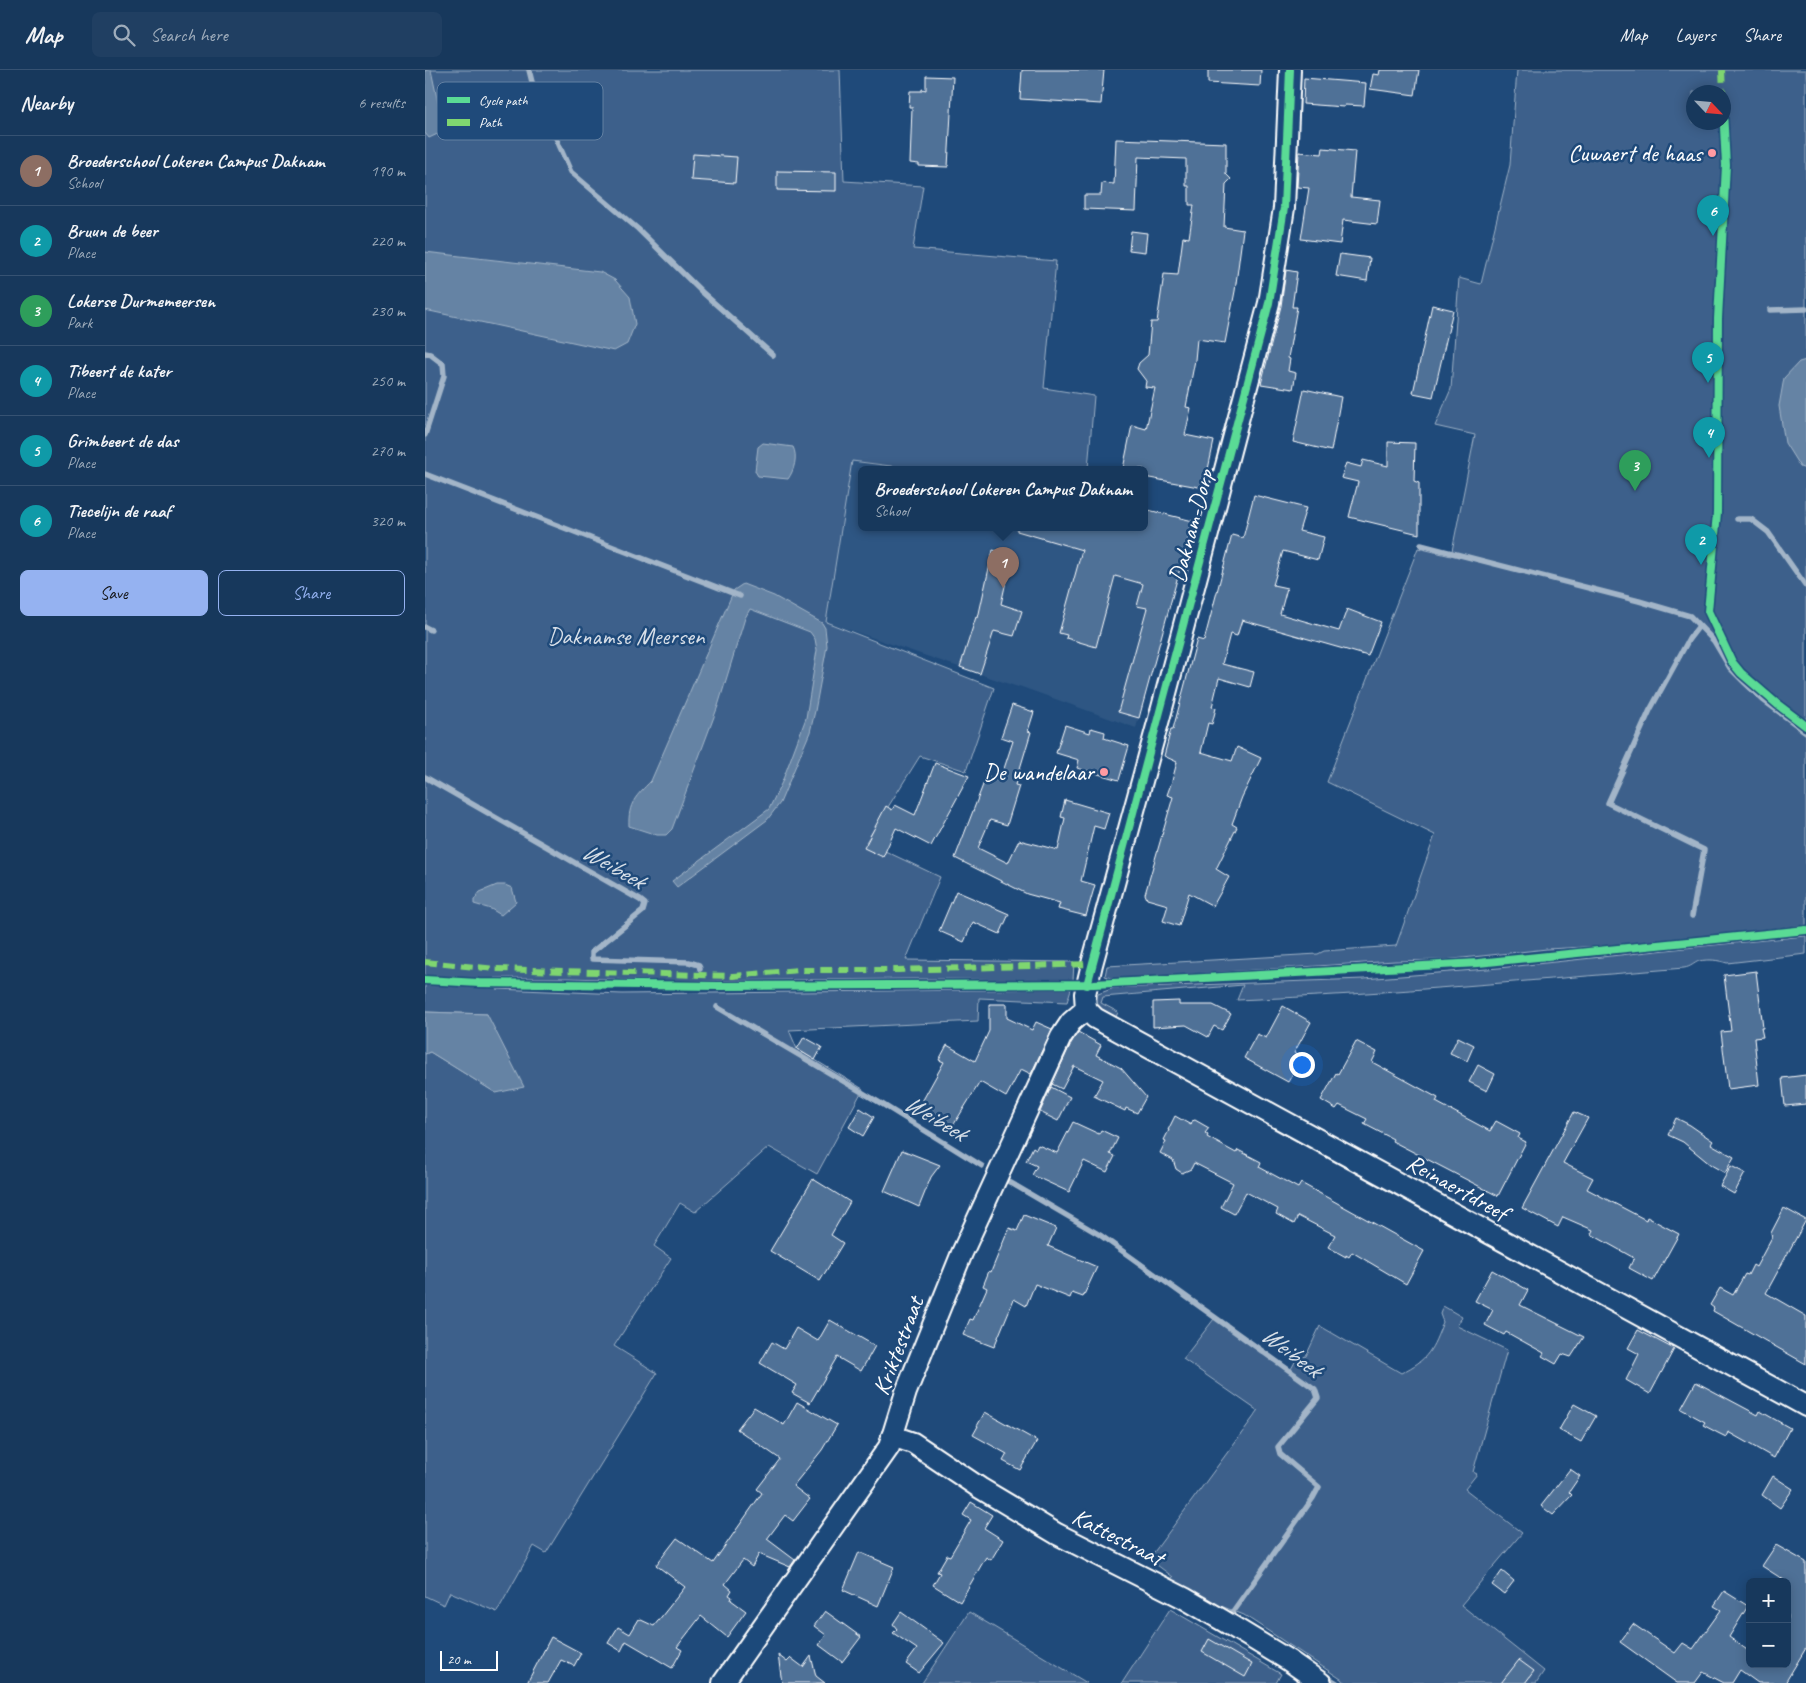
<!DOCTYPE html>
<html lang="en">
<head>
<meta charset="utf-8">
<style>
  :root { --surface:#17385c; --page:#203f62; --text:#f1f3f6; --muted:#9eacbb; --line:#365272; --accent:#95b2f1 }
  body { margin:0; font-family:Caveat,sans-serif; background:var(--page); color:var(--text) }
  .controls { position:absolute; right:15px; bottom:15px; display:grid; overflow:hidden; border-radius:8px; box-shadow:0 2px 12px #0003 }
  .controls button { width:45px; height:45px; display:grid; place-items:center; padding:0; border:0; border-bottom:1px solid var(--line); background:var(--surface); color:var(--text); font:25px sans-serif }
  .compass { position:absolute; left:1261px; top:15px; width:45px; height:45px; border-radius:50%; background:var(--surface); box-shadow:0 2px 12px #0003; rotate:116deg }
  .scale { position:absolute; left:15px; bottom:12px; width:58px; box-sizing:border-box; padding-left:5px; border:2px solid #fff; border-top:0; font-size:14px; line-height:18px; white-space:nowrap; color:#fff; -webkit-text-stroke:4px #1f4a7a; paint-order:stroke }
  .you { position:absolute; left:876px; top:994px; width:18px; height:18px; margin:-12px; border:4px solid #fff; border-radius:50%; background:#1a73e8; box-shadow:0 0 0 8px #1a73e833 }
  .badge { display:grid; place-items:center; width:32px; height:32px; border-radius:50%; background:var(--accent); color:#fff; font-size:16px; font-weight:700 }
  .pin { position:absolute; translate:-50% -41px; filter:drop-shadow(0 1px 2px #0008) }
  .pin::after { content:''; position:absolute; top:26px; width:18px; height:15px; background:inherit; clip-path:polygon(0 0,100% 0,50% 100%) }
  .popup { position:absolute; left:433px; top:396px; width:290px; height:65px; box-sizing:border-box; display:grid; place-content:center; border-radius:8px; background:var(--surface); filter:drop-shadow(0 1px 4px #0005); font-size:16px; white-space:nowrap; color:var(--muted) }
  .popup b { font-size:19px; color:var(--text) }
  .popup::after { content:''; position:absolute; left:50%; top:100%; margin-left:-10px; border:10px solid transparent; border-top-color:var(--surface) }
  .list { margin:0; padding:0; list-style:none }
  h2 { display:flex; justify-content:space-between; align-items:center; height:65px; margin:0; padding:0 20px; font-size:21px }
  h2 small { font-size:16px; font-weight:400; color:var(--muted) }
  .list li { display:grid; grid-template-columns:32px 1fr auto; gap:15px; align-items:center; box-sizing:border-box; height:70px; padding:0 20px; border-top:1px solid var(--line) }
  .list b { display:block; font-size:19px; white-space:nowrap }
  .list p { margin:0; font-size:16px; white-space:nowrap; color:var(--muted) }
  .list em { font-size:16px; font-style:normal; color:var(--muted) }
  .actions { display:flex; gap:10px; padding:15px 20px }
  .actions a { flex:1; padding:11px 0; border:1px solid var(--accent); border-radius:8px; text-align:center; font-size:18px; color:var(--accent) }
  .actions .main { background:var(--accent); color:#111 }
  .icon { flex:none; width:28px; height:28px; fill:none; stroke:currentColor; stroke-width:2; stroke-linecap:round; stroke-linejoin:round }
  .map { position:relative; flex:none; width:1381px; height:1613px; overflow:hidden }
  header { display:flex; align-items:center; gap:30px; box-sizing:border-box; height:70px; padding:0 25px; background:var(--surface); border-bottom:1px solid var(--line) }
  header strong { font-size:24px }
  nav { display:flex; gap:28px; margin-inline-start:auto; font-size:18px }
  .search { width:350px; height:45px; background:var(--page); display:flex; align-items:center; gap:12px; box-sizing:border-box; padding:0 18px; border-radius:8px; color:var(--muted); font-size:19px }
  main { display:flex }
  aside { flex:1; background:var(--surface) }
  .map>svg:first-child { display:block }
  .built { fill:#2e5683 }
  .green { fill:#3c618b; stroke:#9eb0c5; fill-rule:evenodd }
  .water { fill:#6583a4; stroke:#a3b5c8 }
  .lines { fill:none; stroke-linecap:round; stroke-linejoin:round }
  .stream { stroke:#a3b5c8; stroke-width:5.5 }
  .building { fill:#507197; stroke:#fff }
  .minor-casing { stroke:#fff; stroke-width:24 }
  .minor { stroke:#1f4a7a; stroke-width:20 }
  .quiet { stroke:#7fd670; stroke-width:6; stroke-dasharray:12 6; stroke-linecap:butt }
  .cycleway-casing { stroke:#1f4a7a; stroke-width:11 }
  .cycleway { stroke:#5adb95; stroke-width:8 }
  .poi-dot { fill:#ff9aa2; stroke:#1f4a7a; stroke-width:2 }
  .labels { text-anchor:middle; stroke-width:5; stroke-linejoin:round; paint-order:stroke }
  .poi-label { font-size:24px; fill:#fff; stroke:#1f4a7a; text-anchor:end }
  .street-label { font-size:24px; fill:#fff; stroke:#1f4a7a }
  .park-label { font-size:24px; fill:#d8dfe8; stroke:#1f4a7a }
  .water-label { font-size:25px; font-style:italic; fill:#d8e0e8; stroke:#1f4a7a }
  .key { fill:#1f4a7a; stroke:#6280a2; stroke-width:1 }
  .key-label { font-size:14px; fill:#fff }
</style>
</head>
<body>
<header>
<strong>Map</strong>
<div class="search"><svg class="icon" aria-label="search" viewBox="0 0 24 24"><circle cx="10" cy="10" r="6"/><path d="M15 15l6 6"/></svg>Search here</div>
<nav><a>Map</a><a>Layers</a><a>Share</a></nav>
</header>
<main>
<aside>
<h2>Nearby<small>6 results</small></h2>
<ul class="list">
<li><span class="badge" style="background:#8d6e63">1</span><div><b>Broederschool Lokeren Campus Daknam</b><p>School</p></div><em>190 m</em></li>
<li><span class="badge" style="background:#0f9aa8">2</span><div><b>Bruun de beer</b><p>Place</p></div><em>220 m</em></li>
<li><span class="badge" style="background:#2e9e5b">3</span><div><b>Lokerse Durmemeersen</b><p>Park</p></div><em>230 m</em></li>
<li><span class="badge" style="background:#0f9aa8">4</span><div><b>Tibeert de kater</b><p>Place</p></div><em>250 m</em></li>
<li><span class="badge" style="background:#0f9aa8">5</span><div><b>Grimbeert de das</b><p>Place</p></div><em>270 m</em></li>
<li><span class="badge" style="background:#0f9aa8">6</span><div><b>Tiecelijn de raaf</b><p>Place</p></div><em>320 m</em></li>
</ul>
<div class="actions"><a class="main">Save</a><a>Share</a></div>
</aside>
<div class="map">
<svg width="1381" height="1613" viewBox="0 0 1381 1613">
  <rect width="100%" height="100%" fill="#1f4a7a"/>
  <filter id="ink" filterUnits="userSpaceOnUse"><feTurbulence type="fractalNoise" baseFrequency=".02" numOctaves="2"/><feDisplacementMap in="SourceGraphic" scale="10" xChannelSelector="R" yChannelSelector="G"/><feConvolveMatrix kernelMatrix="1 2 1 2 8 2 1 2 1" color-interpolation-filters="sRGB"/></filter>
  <g filter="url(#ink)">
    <path class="built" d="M427 391 489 399H437V457H676L758 484 711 658 594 616 593 617 401 552Z"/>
    <g class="green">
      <path d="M0 0H415L419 111 498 116 488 179 631 191 619 318 669 326 663 399H489L427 391 401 552 569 618 541 701 495 686 441 772 515 807 481 890 649 892 648 910 488 909 252 911 143 908H69L71 919 197 924 646 919 642 932 554 928 553 951 364 960 372 979 438 1019 392 1104 344 1077 270 1142 255 1133 229 1176 246 1188 189 1276 232 1303 121 1483 109 1476 72 1542 25 1522 19 1535 0 1526V984L5 982 71 1023 62 944 0 942Z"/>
      <path d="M1092 0H1381V855L1214 874 1122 879 1019 890 970 891 689 909 680 906 682 896 893 884 899 881 971 876 1010 765 902 712 993 478 1026 486 1050 365 1010 356 1026 319 1034 208 1056 214 1085 95ZM1268 22H1298V52H1268Z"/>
      <path d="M1381 866V884L1302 893C1293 890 1284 889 1274 891 1269 893 1266 897 1259 898 1110 910 962 924 812 930L818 915 678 927 676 933 693 942 691 947 673 937 671 931 673 924 689 918 939 909 1074 898 1279 876Z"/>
      <path d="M1018 1236 1037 1247 1032 1256 1082 1280 1048 1402 1052 1404 1040 1419 1097 1463 1036 1535 1119 1601 1111 1613H922L819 1545 742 1515 748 1507 724 1489 833 1341 758 1289 789 1249 865 1301 871 1290 881 1286 895 1256 976 1303C1004 1289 1007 1280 1018 1252L1015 1244Z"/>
      <path d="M745 1539 856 1604 851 1613H697Z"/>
      <path d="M544 1542 662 1613H497Z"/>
    </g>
    <g class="water">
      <path d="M0 0H6L19 61 4 68 0 63Z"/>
      <path d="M0 182 175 202 190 210 205 227 210 254 202 274 189 281 0 240Z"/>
      <path d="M1381 290V399L1375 397 1360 373 1354 336 1359 308 1374 292Z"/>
      <path d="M338 373 368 377C373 386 369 401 363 409L333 406 330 401 333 377Z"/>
      <path d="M318 514 349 526 397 553 400 558 402 576 390 641 385 662 355 733 342 750 252 817 247 811 344 739 357 712 381 648 392 580 390 569 385 562 325 539 320 548 293 636 247 759 241 765H232L204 756C203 733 211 726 226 711L309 520Z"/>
      <path d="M72 815H80L87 818 91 832 76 845 66 839 49 834V830L55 822Z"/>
      <path d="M0 942 62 944 99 1017 71 1023 5 982 0 984Z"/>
    </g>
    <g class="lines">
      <g class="stream">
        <path d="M104 0 108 16 146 102 213 159 277 222 348 285"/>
        <path d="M1345 240 1381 239"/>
        <path d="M0 283 5 284 18 294 19 306 0 365"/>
        <path d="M0 404 315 526"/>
        <path d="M1312 449H1326L1343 462 1381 516"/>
        <path d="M996 475 1214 531 1265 546 1289 571 1305 598 1320 613 1338 630 1381 662"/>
        <path d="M0 557 6 560"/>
        <path d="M0 707 215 830 220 834 218 841 167 882V889L264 892 274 895 275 899"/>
        <path d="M1267 846 1279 780 1183 733 1225 640 1264 569 1274 556"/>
        <path d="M292 937 457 1034 557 1096"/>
        <path d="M581 1110 675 1165 890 1319 893 1328 853 1377 855 1384 894 1417 888 1428 806 1544 814 1549"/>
        <path d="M899 1605 912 1613"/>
      </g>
    </g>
    <g class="building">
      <path d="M597 0H679L676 34 595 29Z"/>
      <path d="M783 0H836L835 16 783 13Z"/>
      <path d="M955 0H994L990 25 945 19 948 4 954 5Z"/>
      <path d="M501 6 528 7 523 97 494 96V94L485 93 487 37H484L485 21H497V19L501 20Z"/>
      <path d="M879 8 941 13 939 36 920 35 919 37 878 34Z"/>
      <path d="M691 69 801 73V104L806 109 801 114 799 157 818 160 810 221 800 273 772 269 770 290 761 337 766 338 760 365 789 371 779 418 719 407V399H698L707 355 721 359 730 318 720 317 721 311 712 299 714 293 723 285 726 252H732L739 204 753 205 758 167 764 168 769 135H764V116H761V89L713 87 711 141 659 139V125H676L677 113 689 114Z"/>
      <path d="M898 78 930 81 926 127 955 130 952 154 918 150 915 174 876 169 884 118 872 117 874 82 897 84Z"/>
      <path d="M268 84 312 87 310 113 266 110Z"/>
      <path d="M352 101 411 102V121L352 120Z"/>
      <path d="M706 161 722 163 720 182 704 180Z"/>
      <path d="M915 184 945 188 942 211 911 206Z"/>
      <path d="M861 200 872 202 867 237H872L863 288 865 289 863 301 871 303 868 319 836 314 856 236Z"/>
      <path d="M1007 235 1028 240 1008 327 988 323Z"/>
      <path d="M879 319 916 327 906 381 868 372Z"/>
      <path d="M963 372 990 373 989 411 994 413V464L924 447 933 412 916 408 921 393 936 397 938 390 963 396Z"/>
      <path d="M829 425 881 438 874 461 899 467 893 490 858 481 848 515 862 518 855 544 914 561 922 539 956 552 943 586 817 550 812 566 805 564 797 594 829 602 825 617 794 608 787 637 791 638 787 654 783 653 776 682 807 691 812 677 836 688 817 727 807 754 812 757 791 799 804 807 788 836 764 823 754 856 738 851 743 835 722 829 720 824 748 727 742 725 747 711 752 692 739 686 746 659H748L772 569 779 571 807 465 818 468Z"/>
      <path d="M719 439 768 451 714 648 693 642 722 538 712 536 718 514 690 506 671 577 641 568 642 565 634 563 657 480 592 461V457H719Z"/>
      <path d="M568 480 587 485 576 534 597 541 589 566 569 561 555 604 535 597 551 547 553 548Z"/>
      <path d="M587 635 609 642 603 661 606 662 590 715 594 716 582 755 565 750 553 778 583 793 594 770 633 780 640 748 636 747 640 730 684 743 679 759 669 756 656 811 670 815 661 846 633 839 635 833 602 824 530 788 561 707 575 711 588 671 576 667Z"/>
      <path d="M640 655 665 663 666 658 680 662 679 668 704 676 694 710 652 698 654 690 631 683Z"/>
      <path d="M510 693 544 706 506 776 471 758 458 787 439 778 461 736 467 740 470 735 490 745Z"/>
      <path d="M531 821 584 844 575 864 548 852 539 872 514 861Z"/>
      <path d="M1331 901 1338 958H1336L1338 967 1329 968 1334 1015 1303 1019 1296 962 1306 961 1299 905Z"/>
      <path d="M754 931V935H788L806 944 797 960 789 956 783 967 761 955 728 957V932Z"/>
      <path d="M564 934H582V948L607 960 611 952 627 959 606 1004 596 999 581 1027 555 1012 526 1059 498 1043 499 1040 494 1037 519 992 514 990 522 975 550 991 564 961Z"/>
      <path d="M858 936 886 952 869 983 877 988 863 1012 819 988 832 964 841 968Z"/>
      <path d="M653 962 676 975 671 985 696 998 721 1027 712 1043 701 1038 700 1041 669 1026 678 1010 649 996 637 1019 627 1014 646 973Z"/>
      <path d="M379 967 397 977 390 990 372 979Z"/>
      <path d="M1033 967 1049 975 1042 991 1025 983Z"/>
      <path d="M931 971 952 982 947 992 1013 1028 1011 1032 1065 1061 1071 1051 1095 1064 1093 1068 1101 1072 1073 1126 967 1071 968 1069 939 1054 942 1049 914 1035 911 1039 896 1030 911 1003 913 1004Z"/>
      <path d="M1053 995 1070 1004 1062 1021 1044 1012Z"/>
      <path d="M1381 1005V1034L1360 1036 1357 1008Z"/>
      <path d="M626 1017 645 1027 633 1051 615 1042Z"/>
      <path d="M435 1038 449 1047 438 1066 424 1057Z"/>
      <path d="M1149 1042 1163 1048 1138 1093 1168 1108 1162 1119 1221 1150 1222 1147 1254 1164 1228 1211 1204 1198 1209 1188 1166 1164 1168 1160 1138 1147 1133 1157 1097 1138Z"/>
      <path d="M750 1046 766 1055 767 1051 770 1050 784 1058 780 1063 783 1065 782 1067 811 1083 813 1080 836 1092 834 1097 873 1118 876 1113 999 1181 981 1214 927 1182 924 1187 921 1185V1187L903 1177 910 1165 873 1146 869 1154 851 1144 853 1139 821 1122 809 1144 796 1137 808 1113 769 1093 766 1099 757 1103 751 1099 748 1090 735 1083 741 1071 739 1070 744 1060H743Z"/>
      <path d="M1251 1048 1265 1055 1288 1071 1286 1074 1309 1087 1300 1103 1286 1095 1258 1072 1243 1065Z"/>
      <path d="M648 1052 674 1064 676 1060 693 1068 685 1084 690 1086 682 1102 659 1091 644 1122 607 1105 612 1096 601 1091 608 1077 611 1079 613 1075 632 1083Z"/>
      <path d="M477 1080 515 1095 506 1107 494 1137 459 1121Z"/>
      <path d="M1306 1096 1320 1103 1309 1124 1295 1116Z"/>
      <path d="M388 1109 425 1132 406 1165 418 1173 395 1211 345 1181Z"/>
      <path d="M1359 1138 1381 1150 1341 1223 1381 1246V1294L1288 1241 1289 1238 1285 1235 1295 1218 1308 1225 1320 1204 1323 1205 1328 1195 1331 1197 1347 1167 1346 1163Z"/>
      <path d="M599 1145 631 1158 623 1176 672 1197 658 1227 647 1223 645 1228 610 1214 601 1236 589 1229 569 1277 538 1265 545 1249 548 1250 562 1218 558 1216 564 1201 566 1202 584 1158 592 1161Z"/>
      <path d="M1067 1200 1103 1220 1095 1235 1159 1267 1146 1287 1137 1284 1131 1294 1117 1286 1119 1283 1081 1262 1079 1265 1060 1255 1068 1240 1050 1231Z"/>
      <path d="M405 1250 450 1276 436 1301 412 1287 385 1333 367 1323 372 1315 335 1293 347 1272 359 1279 371 1258 393 1271Z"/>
      <path d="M1213 1260 1249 1279 1225 1324 1201 1310 1214 1284 1203 1278Z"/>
      <path d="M1271 1312 1333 1345 1335 1341 1365 1358 1349 1388 1303 1362 1301 1367 1293 1363 1278 1355 1280 1352 1256 1339Z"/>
      <path d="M372 1332 412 1355 397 1380 368 1416 385 1429 368 1451 360 1445 342 1469 370 1490 365 1497 334 1484 327 1497 318 1490 300 1514 307 1520 304 1525 307 1527 306 1530 321 1541 302 1567 276 1546 252 1577 257 1580 247 1598 201 1571 196 1581 183 1573 193 1557 205 1564 214 1549 229 1556 260 1517 231 1495 252 1468 288 1493 337 1423 332 1419 355 1389 312 1359 329 1337 359 1355Z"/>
      <path d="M1149 1334 1171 1346 1156 1372 1134 1360Z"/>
      <path d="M560 1342 612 1371 595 1400 578 1391 582 1384 548 1365 553 1356H552Z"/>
      <path d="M1145 1399 1155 1406 1144 1422 1147 1425 1128 1445 1116 1436Z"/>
      <path d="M1348 1406 1368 1419 1355 1438 1337 1425Z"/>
      <path d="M546 1432 567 1445 559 1458 578 1470 566 1490 561 1487 535 1532 508 1515 515 1503 512 1502 522 1485 525 1486 546 1450 538 1445Z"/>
      <path d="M1351 1475 1381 1492V1578L1360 1613H1333L1315 1600 1307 1613H1299L1278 1602 1270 1613H1252L1195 1572 1208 1554 1250 1583 1258 1573 1268 1579 1296 1540 1289 1536 1299 1521 1323 1536 1304 1567 1325 1582V1594H1362V1512L1337 1496Z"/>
      <path d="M434 1482 469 1497 453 1536 418 1520Z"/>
      <path d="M1077 1501 1089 1511 1079 1524 1067 1515Z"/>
      <path d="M400 1541 436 1567 417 1592 394 1575 401 1565 389 1556Z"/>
      <path d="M476 1542 519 1573 494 1603 481 1594 492 1579 468 1563 472 1559 468 1554Z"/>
      <path d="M126 1567 156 1583 149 1596 136 1590 123 1613H102Z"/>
      <path d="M784 1569 827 1594 820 1607 777 1582Z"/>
      <path d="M353 1585 362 1592 366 1588 378 1597 386 1586 391 1606 400 1613H357Z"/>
      <path d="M1094 1590 1109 1601 1100 1613H1076Z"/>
    </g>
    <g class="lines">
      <g class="minor-casing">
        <g id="minor">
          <path d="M661 939 660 924 667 894 737 638 844 233 859 138 865 0"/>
          <path d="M661 939 670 948 681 954 1381 1336"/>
          <path d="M467 1366 488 1373 555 1418 632 1464 759 1528 797 1550 863 1590 896 1613"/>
          <path d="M298 1613 464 1377 481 1322 537 1183 636 967 646 952 661 939"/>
        </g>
      </g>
      <use href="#minor" class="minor"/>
      <g class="quiet">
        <path d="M1297 0 1298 22"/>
        <path d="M0 892 71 899 308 906 374 900H473L667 894"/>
      </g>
      <g class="cycleway-casing">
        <g id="cycleway">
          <path d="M1298 40 1301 95 1293 249 1292 443 1283 541 1307 592 1316 603 1352 634 1381 656"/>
          <path d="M0 910 54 913 293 916 669 914 1053 893 1381 860"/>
          <path d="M662 915 844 233 859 138 865 0"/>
        </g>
      </g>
      <use href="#cycleway" class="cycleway"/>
    </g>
  </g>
  <g class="poi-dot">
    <circle cx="1287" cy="83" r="5"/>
    <circle cx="679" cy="702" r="5"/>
  </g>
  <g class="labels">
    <g class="poi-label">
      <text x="1277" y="91">Cuwaert de haas</text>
      <text x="669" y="710">De wandelaar</text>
    </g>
    <g class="street-label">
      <text transform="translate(766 456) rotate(-75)" y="8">Daknam-Dorp</text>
      <text transform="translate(1032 1117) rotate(29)" y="8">Reinaertdreef</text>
      <text transform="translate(473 1276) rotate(-69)" y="8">Kriktestraat</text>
      <text transform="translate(693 1467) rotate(27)" y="8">Kattestraat</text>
    </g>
    <g class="park-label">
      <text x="201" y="574">Daknamse Meersen</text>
    </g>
    <g class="water-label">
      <text transform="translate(189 795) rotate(30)" y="9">Weibeek</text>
      <text transform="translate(511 1047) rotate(31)" y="9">Weibeek</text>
      <text transform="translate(867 1281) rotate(37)" y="9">Weibeek</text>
    </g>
  </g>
  <rect x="12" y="12" width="166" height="58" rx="8" class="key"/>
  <rect x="22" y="27" width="23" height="6" fill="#5adb95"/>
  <rect x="22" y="49" width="23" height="7" fill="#7fd670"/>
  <g class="key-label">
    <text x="54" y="35">Cycle path</text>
    <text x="54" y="57">Path</text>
  </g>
</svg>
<div class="controls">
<button>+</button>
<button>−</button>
</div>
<svg class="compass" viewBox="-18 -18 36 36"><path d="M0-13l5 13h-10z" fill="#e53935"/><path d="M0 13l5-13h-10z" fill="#9eacbb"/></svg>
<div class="scale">20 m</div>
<div class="you"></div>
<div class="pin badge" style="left:578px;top:518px;background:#8d6e63">1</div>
<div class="popup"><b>Broederschool Lokeren Campus Daknam</b>School</div>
<div class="pin badge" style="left:1276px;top:495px;background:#0f9aa8">2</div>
<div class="pin badge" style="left:1210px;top:421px;background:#2e9e5b">3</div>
<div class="pin badge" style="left:1284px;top:388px;background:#0f9aa8">4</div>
<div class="pin badge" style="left:1283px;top:313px;background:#0f9aa8">5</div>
<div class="pin badge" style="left:1288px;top:166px;background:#0f9aa8">6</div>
</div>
</main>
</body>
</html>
